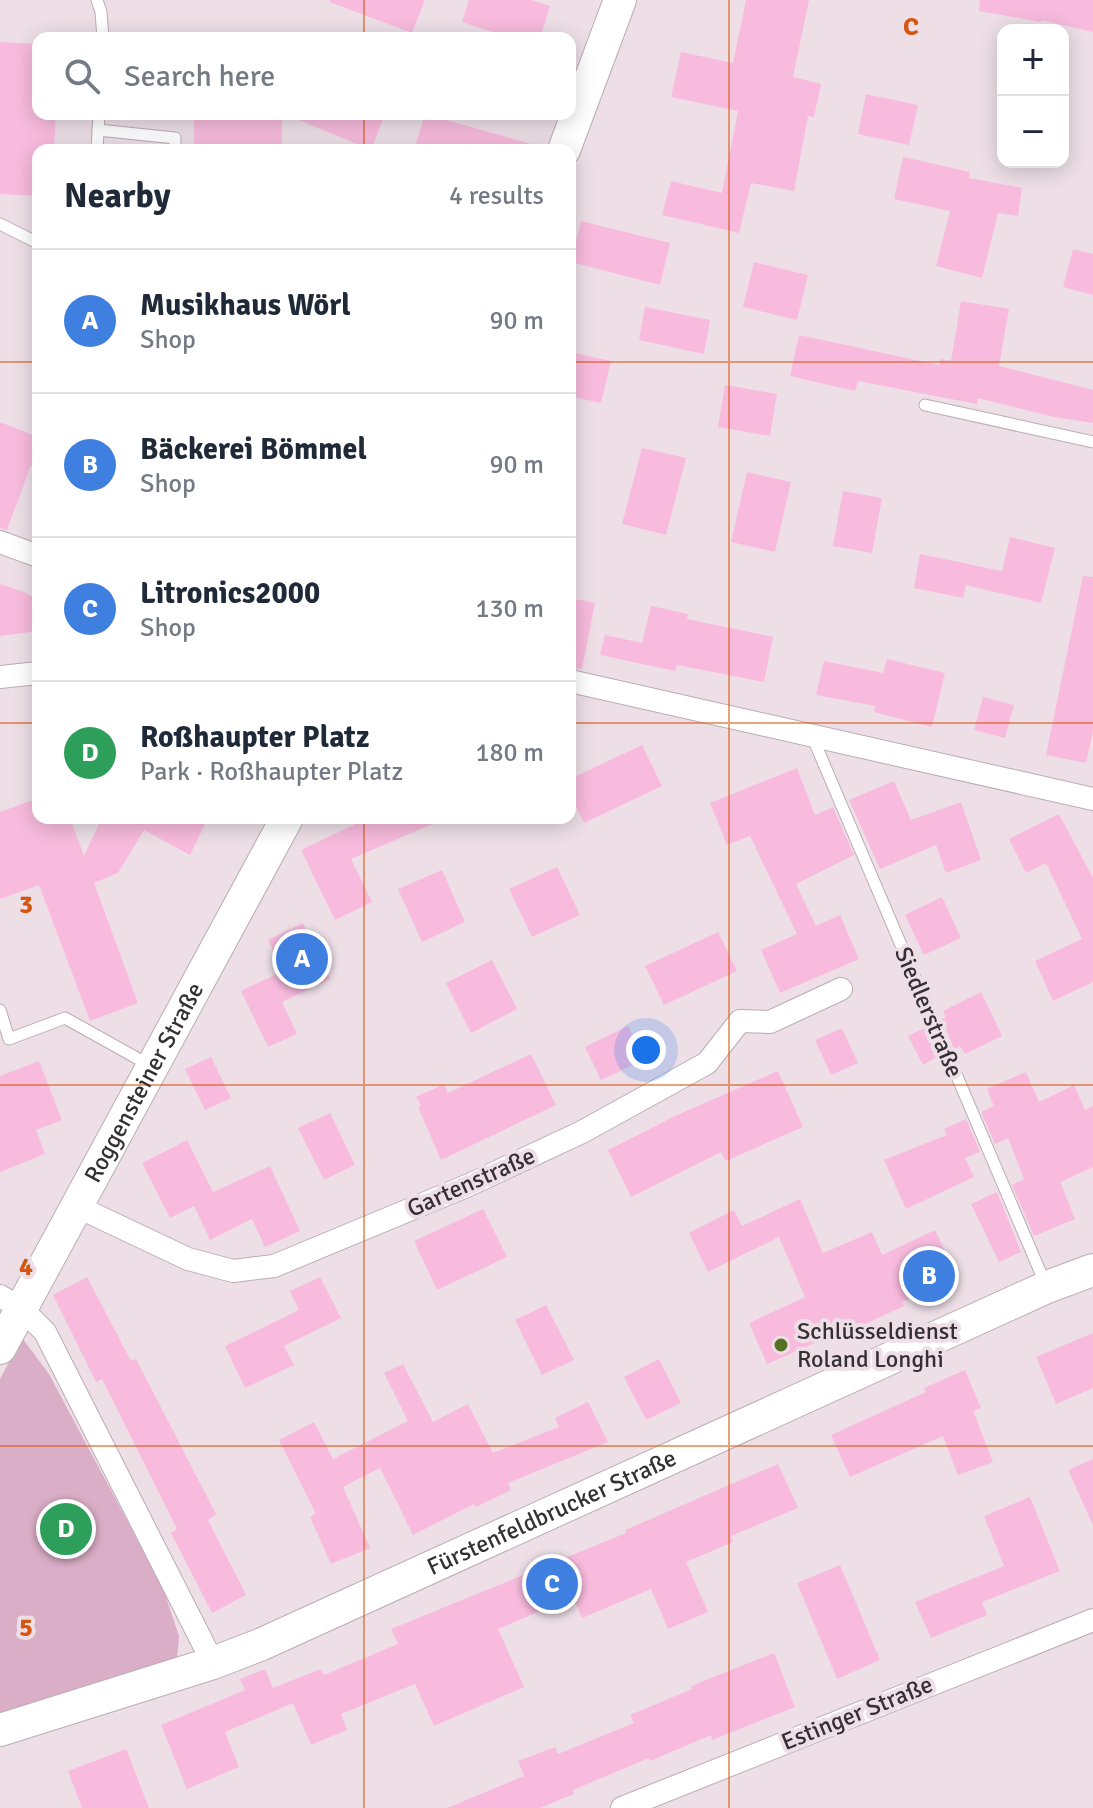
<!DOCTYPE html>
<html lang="en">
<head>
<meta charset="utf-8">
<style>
  :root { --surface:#fff; --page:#f2f2f3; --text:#1f2937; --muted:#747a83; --line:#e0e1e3; --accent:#b45309 }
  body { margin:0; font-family:Signika,sans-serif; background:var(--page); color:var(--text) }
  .controls { position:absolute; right:24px; top:24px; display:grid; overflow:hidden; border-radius:16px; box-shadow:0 4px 20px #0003 }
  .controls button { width:72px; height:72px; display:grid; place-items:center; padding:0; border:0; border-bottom:2px solid var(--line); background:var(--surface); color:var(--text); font:40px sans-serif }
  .you { position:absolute; left:646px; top:1050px; width:28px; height:28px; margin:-20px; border:6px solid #fff; border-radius:50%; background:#1a73e8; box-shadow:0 0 0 12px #1a73e833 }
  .badge { display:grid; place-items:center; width:52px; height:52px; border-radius:50%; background:var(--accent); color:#fff; font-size:26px; font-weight:700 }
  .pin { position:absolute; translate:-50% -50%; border:4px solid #fff; box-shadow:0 2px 8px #0006 }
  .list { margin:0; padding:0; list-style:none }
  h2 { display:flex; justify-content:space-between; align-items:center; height:104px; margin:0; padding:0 32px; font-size:34px }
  h2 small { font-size:26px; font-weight:400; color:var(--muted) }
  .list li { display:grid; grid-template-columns:52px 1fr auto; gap:24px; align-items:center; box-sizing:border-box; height:144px; padding:0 32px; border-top:2px solid var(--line) }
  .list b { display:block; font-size:30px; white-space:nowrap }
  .list p { margin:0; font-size:26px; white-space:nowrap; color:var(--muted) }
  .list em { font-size:26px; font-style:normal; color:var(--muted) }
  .icon { flex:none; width:44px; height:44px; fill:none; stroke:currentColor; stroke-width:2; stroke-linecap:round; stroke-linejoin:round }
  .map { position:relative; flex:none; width:1093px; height:1808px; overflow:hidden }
  .search { position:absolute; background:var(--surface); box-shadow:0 4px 20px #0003; left:32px; top:32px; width:544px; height:88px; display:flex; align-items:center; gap:20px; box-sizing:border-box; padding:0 28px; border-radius:16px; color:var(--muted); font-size:30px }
  .panel { position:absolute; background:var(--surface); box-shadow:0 4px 20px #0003; left:32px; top:144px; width:544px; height:680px; border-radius:16px }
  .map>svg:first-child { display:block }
  .green { fill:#dbaec7 }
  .building { fill:#f8bbdd }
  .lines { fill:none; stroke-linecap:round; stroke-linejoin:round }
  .lane-casing { stroke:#baadb4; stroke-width:13 }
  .street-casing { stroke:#baadb4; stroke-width:24 }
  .secondary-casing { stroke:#baadb4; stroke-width:34 }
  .lane { stroke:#fff; stroke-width:11 }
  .street { stroke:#fff; stroke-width:22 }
  .secondary { stroke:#fff; stroke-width:32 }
  .grid { fill:none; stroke:#d65510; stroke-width:2; stroke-opacity:0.55 }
  .poi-dot { fill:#567123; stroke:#eedfe7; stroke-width:3 }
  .labels { text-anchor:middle; stroke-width:8; stroke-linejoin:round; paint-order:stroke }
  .street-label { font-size:24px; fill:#353033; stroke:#eedfe7 }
  .poi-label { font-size:24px; fill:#353033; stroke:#eedfe7; text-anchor:start }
  .grid-label { font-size:26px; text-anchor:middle; font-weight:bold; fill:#d65510; stroke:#eedfe7; stroke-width:8; stroke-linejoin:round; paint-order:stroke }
</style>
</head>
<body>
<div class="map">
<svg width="1093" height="1808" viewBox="0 0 1093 1808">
  <rect width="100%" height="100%" fill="#eedfe7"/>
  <path class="green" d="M22 1338 49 1374 163 1588 179 1636 177 1660 0 1715V1379Z"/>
  <g class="building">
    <path d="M330 0H425L412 33 330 2Z"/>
    <path d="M469 0H531L550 6 540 38H511L462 22Z"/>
    <path d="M746 0H809L793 77 821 84 814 117 808 116 794 191 751 183 739 233 662 215 671 181 722 193 738 111 671 97 681 52 733 63Z"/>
    <path d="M980 0H1093V32L1041 20V22L979 11Z"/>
    <path d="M0 42 38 44V114H56L54 150H38V196L0 194Z"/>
    <path d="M866 94 918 105 909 145 858 134Z"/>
    <path d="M285 114H385L371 150Z"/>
    <path d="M425 114 531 144 530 150H414Z"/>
    <path d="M194 116 282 118V150H194Z"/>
    <path d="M903 157 970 172 969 178 1022 188 1018 216 998 213 982 278 936 266 950 211 894 199Z"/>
    <path d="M581 221 670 243 660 285 571 262Z"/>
    <path d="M1073 249 1093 254V295L1063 287Z"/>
    <path d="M754 262 808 275 797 320 743 307Z"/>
    <path d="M961 301 1009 309 999 366 1093 390V423L1054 417 978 398 977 404 858 381 855 391 790 376 799 335 939 365 940 359 951 361Z"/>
    <path d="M645 307 710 320 704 354 639 340Z"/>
    <path d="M570 352 611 361 601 403 570 396Z"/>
    <path d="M725 385 777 394 770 436 718 427Z"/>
    <path d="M0 422 38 437V468L31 465 7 530 0 528Z"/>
    <path d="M642 448 686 458 666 535 622 524Z"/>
    <path d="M747 472 791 482 775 552 731 542Z"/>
    <path d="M843 491 882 498 872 553 833 546Z"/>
    <path d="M1010 537 1055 548 1041 603 966 585 963 598 914 588 920 554 1002 571Z"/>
    <path d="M1083 576 1093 577V731L1086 763 1046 755Z"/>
    <path d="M0 584 24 592 38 600V631L0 636Z"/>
    <path d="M570 598 595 603 582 669 570 667Z"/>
    <path d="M651 606 688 614 687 619 773 637 764 682 677 665 675 671 600 655 605 635 642 643Z"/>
    <path d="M887 659 945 673 932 727 874 712 875 706 816 695 824 661 883 673Z"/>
    <path d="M983 697 1014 705 1005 738 974 730Z"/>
    <path d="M642 745 662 786 584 823 570 794V779Z"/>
    <path d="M797 768 815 815 833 807 854 855 796 884 816 926 840 915 859 959 780 993 761 950 797 934 750 836 727 845 710 803Z"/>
    <path d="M894 781 911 820 961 802 981 860 946 873 936 845 880 869 849 800Z"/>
    <path d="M38 798V818H70L84 856 102 818H208L190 855 144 830 118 873 94 883 138 1003 90 1021 39 885 0 899V812Z"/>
    <path d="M1059 814 1093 878V982L1053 1001 1035 961 1082 939 1046 863 1026 873 1009 839Z"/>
    <path d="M368 818H446L351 859 372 902 335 920 301 850Z"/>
    <path d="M557 867 580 915 532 937 509 889Z"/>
    <path d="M442 870 465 922 422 942 398 889Z"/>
    <path d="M942 897 961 938 924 955 905 915Z"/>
    <path d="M303 923 330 979 282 1002 297 1034 268 1047 241 991 283 971 268 940Z"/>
    <path d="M718 932 737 971 664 1005 645 966Z"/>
    <path d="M492 960 517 1009 471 1033 446 983Z"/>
    <path d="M981 992 1002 1036 965 1054 960 1046 954 1049 942 1019 946 1017 943 1011Z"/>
    <path d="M628 1026 644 1060 601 1080 585 1047Z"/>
    <path d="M927 1027 939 1056 923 1065 908 1036Z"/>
    <path d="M842 1028 858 1063 831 1075 815 1040Z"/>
    <path d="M531 1054 556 1105 441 1160 418 1107 421 1106 416 1097 444 1084 448 1093Z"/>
    <path d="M211 1057 231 1098 205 1110 185 1069Z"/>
    <path d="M39 1061 62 1120 36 1130 45 1154 0 1172V1076Z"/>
    <path d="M778 1071 803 1127 726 1161 721 1152 631 1197 608 1150 675 1116Z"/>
    <path d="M1026 1072 1039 1102 1074 1085 1085 1110 1093 1106V1167L1060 1182 1075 1219 1034 1236 1012 1185 1024 1179 1008 1138 995 1144 981 1112 994 1106 987 1089Z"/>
    <path d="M330 1113 355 1165 324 1180 298 1128Z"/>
    <path d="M966 1119 980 1152 965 1158 974 1177 906 1209 884 1160 947 1135 944 1129Z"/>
    <path d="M187 1140 213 1192 270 1166 300 1231 265 1247 252 1219 210 1240 194 1206 170 1218 142 1163Z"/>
    <path d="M997 1192 1021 1252 999 1262 971 1204Z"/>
    <path d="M800 1199 823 1253 872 1232 882 1255 935 1230 957 1276 902 1302 904 1306 826 1342 824 1339 767 1364 749 1323 805 1297 779 1237 708 1272 689 1233 734 1210 742 1226Z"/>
    <path d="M483 1209 507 1257 437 1290 414 1241Z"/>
    <path d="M87 1277 131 1361 136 1359 216 1514 208 1520 246 1595 212 1613 171 1533 177 1529 102 1379 96 1382 53 1295Z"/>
    <path d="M320 1277 341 1318 284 1346 294 1365 245 1388 225 1346 299 1310 290 1291Z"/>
    <path d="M546 1305 574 1360 542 1375 515 1320Z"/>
    <path d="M1093 1333V1388L1056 1404 1036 1357Z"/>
    <path d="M659 1359 681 1403 646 1420 624 1377Z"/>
    <path d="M403 1364 433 1422 468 1404 493 1453 559 1427 555 1418 588 1402 608 1442 508 1483 511 1490 476 1507 474 1504 413 1535 380 1468 343 1487 370 1548 331 1564 310 1517 316 1514 279 1440 314 1422 333 1459 408 1421 384 1373Z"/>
    <path d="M965 1370 981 1408 973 1411 993 1462 958 1475 943 1436 850 1477 831 1435 926 1392 924 1388Z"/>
    <path d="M1093 1459V1525L1068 1470Z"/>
    <path d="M778 1464 798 1508 731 1536 733 1542 686 1562 708 1612 668 1629 651 1589 582 1618 573 1597 498 1629 524 1687 434 1726 415 1684 341 1714 347 1730 311 1745 293 1703 225 1732 239 1767 187 1789 161 1725 245 1690 240 1679 265 1669 273 1688 321 1669 324 1675 398 1644 391 1629 626 1533 625 1530Z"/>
    <path d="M1030 1497 1060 1571 982 1602 987 1615 931 1638 915 1602 1004 1566 984 1516Z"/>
    <path d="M840 1565 880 1660 837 1679 797 1583Z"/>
    <path d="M774 1653 795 1707 712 1740 711 1735 650 1761 649 1758 573 1790 574 1794 540 1808H447L524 1776 518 1761 555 1747 558 1754 634 1723 630 1715 692 1689 691 1686Z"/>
    <path d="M126 1749 149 1808H82L68 1771Z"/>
  </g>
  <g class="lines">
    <g class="lane-casing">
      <g id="lane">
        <path d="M97 0 101 12 103 38"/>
        <path d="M98 130 175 138V150"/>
        <path d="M97 150 99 114"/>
        <path d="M0 224 38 243"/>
        <path d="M925 405 1093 442"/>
        <path d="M812 736 1045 1283"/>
        <path d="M0 1010 9 1039 65 1018 151 1066"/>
      </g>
    </g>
    <g class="street-casing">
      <g id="street">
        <path d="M0 542 38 556"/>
        <path d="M0 677 38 673"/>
        <path d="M570 681 1093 799"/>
        <path d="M76 1206 188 1259 233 1271 274 1266 469 1185 582 1132 707 1063 740 1021 770 1022 841 989"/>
        <path d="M0 1296 21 1308 45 1332 213 1663"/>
        <path d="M622 1808 1093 1620"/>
      </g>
    </g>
    <g class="secondary-casing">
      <g id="secondary">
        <path d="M564 150 620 0"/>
        <path id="s1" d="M0 1348 287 818"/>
        <path id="s2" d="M0 1730 213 1663 262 1644 1047 1287 1093 1270"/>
      </g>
    </g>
    <use href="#lane" class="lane"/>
    <use href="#street" class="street"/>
    <use href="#secondary" class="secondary"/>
  </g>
  <path class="grid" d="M364 0V38M729 0V1808M364 114V150M0 362H38M570 362H1093M0 723H38M570 723H1093M364 818V1808M0 1085H1093M0 1446H1093"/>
  <circle class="poi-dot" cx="781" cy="1345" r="8"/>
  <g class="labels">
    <g class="street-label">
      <text transform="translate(929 1012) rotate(67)" y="8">Siedlerstraße</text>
      <text dy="8" stroke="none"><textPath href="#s1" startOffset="302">Roggensteiner Straße</textPath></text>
      <text transform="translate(471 1182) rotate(-24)" y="8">Gartenstraße</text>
      <text dy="8" stroke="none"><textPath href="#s2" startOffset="594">Fürstenfeldbrucker Straße</textPath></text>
      <text transform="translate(857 1713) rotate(-22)" y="8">Estinger Straße</text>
    </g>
    <g class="poi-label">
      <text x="797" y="1339">Schlüsseldienst<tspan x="797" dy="28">Roland Longhi</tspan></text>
    </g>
  </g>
  <g class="grid-label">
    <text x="911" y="35">C</text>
    <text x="26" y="913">3</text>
    <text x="26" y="1275">4</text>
    <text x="26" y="1636">5</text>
  </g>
</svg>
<div class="controls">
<button>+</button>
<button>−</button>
</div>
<div class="you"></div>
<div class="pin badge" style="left:302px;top:959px;background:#3f7fe0">A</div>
<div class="pin badge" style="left:929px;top:1276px;background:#3f7fe0">B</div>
<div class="pin badge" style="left:552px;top:1584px;background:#3f7fe0">C</div>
<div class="pin badge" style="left:66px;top:1529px;background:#2e9e5b">D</div>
<div class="search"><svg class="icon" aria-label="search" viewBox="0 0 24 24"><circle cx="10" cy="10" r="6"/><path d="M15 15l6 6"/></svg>Search here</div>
<section class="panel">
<h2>Nearby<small>4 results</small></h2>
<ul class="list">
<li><span class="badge" style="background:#3f7fe0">A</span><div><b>Musikhaus Wörl</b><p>Shop</p></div><em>90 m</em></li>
<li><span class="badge" style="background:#3f7fe0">B</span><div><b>Bäckerei Bömmel</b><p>Shop</p></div><em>90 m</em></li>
<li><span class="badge" style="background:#3f7fe0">C</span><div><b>Litronics2000</b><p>Shop</p></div><em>130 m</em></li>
<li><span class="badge" style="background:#2e9e5b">D</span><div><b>Roßhaupter Platz</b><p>Park · Roßhaupter Platz</p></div><em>180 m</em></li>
</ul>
</section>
</div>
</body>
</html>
